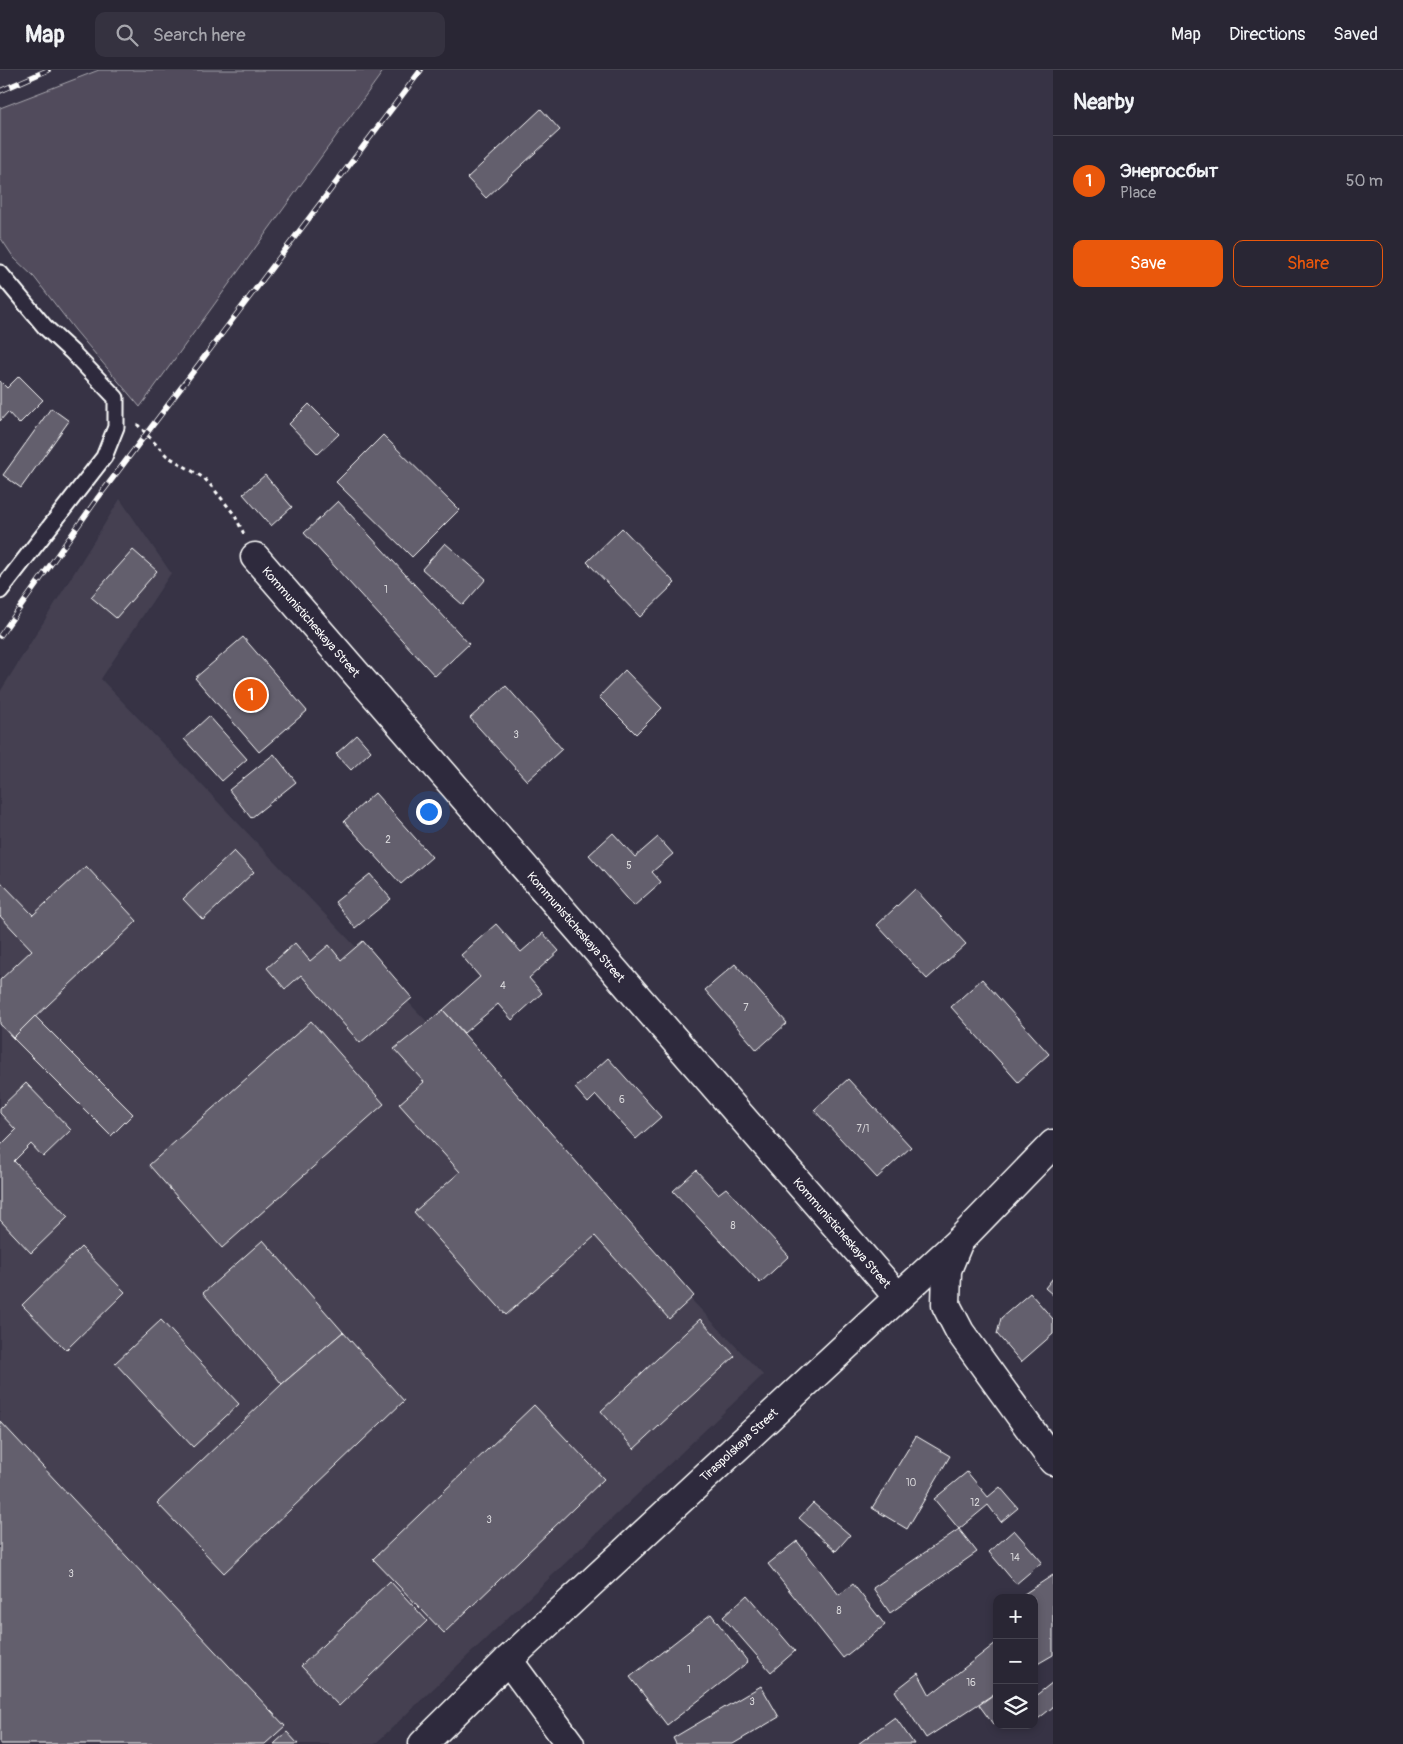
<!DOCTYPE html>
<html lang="en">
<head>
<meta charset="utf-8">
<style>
  :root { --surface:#292634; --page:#353240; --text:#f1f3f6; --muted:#a5a5ac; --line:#45434f; --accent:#ea580c }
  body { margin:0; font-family:Pangolin,sans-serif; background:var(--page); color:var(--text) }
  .controls { position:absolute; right:15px; bottom:15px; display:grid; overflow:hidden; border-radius:10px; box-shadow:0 2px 8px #0003 }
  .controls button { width:45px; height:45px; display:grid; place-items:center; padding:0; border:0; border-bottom:1px solid var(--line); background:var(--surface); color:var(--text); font:25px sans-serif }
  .you { position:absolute; left:428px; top:741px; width:18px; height:18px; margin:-12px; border:4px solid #fff; border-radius:50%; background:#1a73e8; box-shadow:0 0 0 8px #1a73e833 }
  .badge { display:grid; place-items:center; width:32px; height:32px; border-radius:50%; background:var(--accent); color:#fff; font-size:16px; font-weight:700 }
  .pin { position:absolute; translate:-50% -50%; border:2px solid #fff; box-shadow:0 1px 5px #0006 }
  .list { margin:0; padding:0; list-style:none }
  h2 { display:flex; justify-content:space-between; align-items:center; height:65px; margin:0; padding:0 20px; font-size:21px }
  h2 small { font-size:16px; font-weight:400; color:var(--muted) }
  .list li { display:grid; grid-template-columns:32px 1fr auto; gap:15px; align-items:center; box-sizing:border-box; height:90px; padding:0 20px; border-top:1px solid var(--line) }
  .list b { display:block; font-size:19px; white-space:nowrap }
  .list p { margin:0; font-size:16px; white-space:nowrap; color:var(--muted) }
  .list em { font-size:16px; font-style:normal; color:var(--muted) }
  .actions { display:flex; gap:10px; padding:15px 20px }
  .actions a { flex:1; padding:11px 0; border:1px solid var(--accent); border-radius:10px; text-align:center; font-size:18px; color:var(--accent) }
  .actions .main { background:var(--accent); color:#fff }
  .icon { flex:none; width:28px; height:28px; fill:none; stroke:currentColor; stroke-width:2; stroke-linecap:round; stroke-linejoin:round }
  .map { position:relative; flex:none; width:1053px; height:1674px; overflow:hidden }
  header { display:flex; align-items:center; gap:30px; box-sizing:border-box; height:70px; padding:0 25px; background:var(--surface); border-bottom:1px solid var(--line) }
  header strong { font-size:24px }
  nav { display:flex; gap:28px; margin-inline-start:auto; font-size:18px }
  .search { width:350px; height:45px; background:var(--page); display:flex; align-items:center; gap:12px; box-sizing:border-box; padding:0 18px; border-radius:10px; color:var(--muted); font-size:19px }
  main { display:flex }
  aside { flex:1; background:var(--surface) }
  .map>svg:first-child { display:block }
  .built { fill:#444051 }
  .green { fill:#514c5c; stroke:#a8a6ae }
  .building { fill:#635f6d; stroke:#fff }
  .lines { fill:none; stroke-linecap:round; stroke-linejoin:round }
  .service-casing { stroke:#fff; stroke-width:19 }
  .minor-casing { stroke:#fff; stroke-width:31 }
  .secondary-casing { stroke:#fff; stroke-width:31 }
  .path { stroke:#fff; stroke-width:3; stroke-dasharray:4 4; stroke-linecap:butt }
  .service { stroke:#2f2a3d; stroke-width:15 }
  .minor { stroke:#2f2a3d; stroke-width:28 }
  .secondary { stroke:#2f2a3d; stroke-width:28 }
  .rail-casing { stroke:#fff; stroke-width:5.5 }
  .rail { stroke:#2f2a3d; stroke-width:4; stroke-dasharray:11; stroke-linecap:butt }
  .labels { text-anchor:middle; stroke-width:4; stroke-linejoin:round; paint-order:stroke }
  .number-label { font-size:10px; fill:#d8d7da }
  .street-label { font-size:12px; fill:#fff; stroke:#2f2a3d }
</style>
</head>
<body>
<header>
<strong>Map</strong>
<div class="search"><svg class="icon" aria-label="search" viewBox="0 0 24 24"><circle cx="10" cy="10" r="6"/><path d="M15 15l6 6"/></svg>Search here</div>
<nav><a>Map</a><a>Directions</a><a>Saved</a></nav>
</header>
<main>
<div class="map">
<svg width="1053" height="1674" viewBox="0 0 1053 1674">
  <rect width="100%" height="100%" fill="#373345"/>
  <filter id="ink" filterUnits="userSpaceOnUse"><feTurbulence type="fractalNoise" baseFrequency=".02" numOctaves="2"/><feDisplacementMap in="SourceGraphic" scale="10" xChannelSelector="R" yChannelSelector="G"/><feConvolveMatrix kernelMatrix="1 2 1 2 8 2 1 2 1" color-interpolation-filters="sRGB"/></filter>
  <g filter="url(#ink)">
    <path class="built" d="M120 429 171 503 101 609 763 1305 375 1674H0V622Z"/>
    <path class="green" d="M99 0H384L140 337 75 260 34 207 14 188 0 167V38Z"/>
    <g class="building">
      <path d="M541 39 560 60 486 128 467 108Z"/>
      <path d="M19 306 43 330 19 354 8 342 0 351V311L7 318Z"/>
      <path d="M309 334 339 364 318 384 289 354Z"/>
      <path d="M51 338 69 351 21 418 3 405Z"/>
      <path d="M383 365 459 440 412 487 336 412Z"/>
      <path d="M265 405 292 437 271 456 243 424Z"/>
      <path d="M338 431 469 574 435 606 304 463Z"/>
      <path d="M622 458 675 513 640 547 587 492Z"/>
      <path d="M445 473 486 509 463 535 422 499Z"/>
      <path d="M133 480 157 501 116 548 91 527Z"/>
      <path d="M243 567 307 641 259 682 195 608Z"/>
      <path d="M625 600 662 638 636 664 599 627Z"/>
      <path d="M506 616 562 679 527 711 470 648Z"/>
      <path d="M209 646 247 689 222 711 184 669Z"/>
      <path d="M357 665 371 681 351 700 336 684Z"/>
      <path d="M274 684 296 712 251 748 229 720Z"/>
      <path d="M375 723 432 787 401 814 344 751Z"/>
      <path d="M613 763 635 787 658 767 673 784 652 802 661 812 634 836 589 785Z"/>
      <path d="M234 781 254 802 203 850 183 829Z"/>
      <path d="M86 796 137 851 13 968 0 954V910L32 880 0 846V811L33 845Z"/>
      <path d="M370 804 391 829 355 858 335 832Z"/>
      <path d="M915 819 966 874 927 909 877 855Z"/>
      <path d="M496 854 521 882 543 863 559 881 529 908 542 923 512 950 498 934 464 963 443 940 480 907 461 885Z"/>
      <path d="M363 871 412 928 360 973 301 905 285 919 267 898 295 873 310 891 329 875 341 890Z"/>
      <path d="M735 894 787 953 757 980 705 920Z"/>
      <path d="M982 909 1049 984 1018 1012 951 937Z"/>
      <path d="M443 940 694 1226 669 1249 595 1166 506 1245 414 1142 460 1102 399 1034 424 1012 394 979Z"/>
      <path d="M35 946 133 1044 111 1066 13 968Z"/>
      <path d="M311 951 384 1034 222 1178 149 1095Z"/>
      <path d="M608 988 661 1047 636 1069 596 1025 588 1033 575 1018Z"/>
      <path d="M848 1009 911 1077 877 1108 814 1040Z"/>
      <path d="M26 1013 71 1060 43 1087 31 1074 14 1091 68 1147 31 1183 0 1150V1076L16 1060 0 1043V1038Z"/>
      <path d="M696 1100 718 1124 726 1118 789 1186 760 1213 673 1121Z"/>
      <path d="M263 1170 343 1262 282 1314 203 1223Z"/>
      <path d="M81 1177 125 1222 66 1280 22 1235Z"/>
      <path d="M1053 1208V1225L1045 1218Z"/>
      <path d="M1030 1223 1053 1249V1264L1021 1292 997 1264 1001 1248Z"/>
      <path d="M700 1249 735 1286 634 1379 601 1341Z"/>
      <path d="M161 1250 239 1334 193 1377 115 1293Z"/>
      <path d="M343 1262 404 1331 224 1503 157 1433 282 1314Z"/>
      <path d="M534 1335 604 1409 444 1563 373 1489Z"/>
      <path d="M0 1351 285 1656 265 1674H0Z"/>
      <path d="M916 1366 950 1386 907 1459 872 1438Z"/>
      <path d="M967 1402 988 1427 1000 1417 1018 1438 1001 1452 988 1435 959 1459 934 1429Z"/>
      <path d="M813 1433 850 1465 836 1481 799 1448Z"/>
      <path d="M959 1459 977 1482 890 1543 873 1518Z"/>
      <path d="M1014 1460 1042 1492 1016 1514 989 1482Z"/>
      <path d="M797 1471 839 1525 853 1514 885 1555 843 1588 768 1494Z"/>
      <path d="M1053 1505V1585L1034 1596V1528H1018Z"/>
      <path d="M390 1511 427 1551 339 1636 301 1596Z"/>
      <path d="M747 1525 795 1581 771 1602 723 1547Z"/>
      <path d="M711 1544 748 1592 667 1655 630 1607Z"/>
      <path d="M997 1572V1622L926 1668 895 1621 918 1603 930 1625Z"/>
      <path d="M1053 1612V1637L1034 1652V1627Z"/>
      <path d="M761 1616 779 1647 733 1674H676L673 1668Z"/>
      <path d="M997 1622V1651L993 1654 979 1635Z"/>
      <path d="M895 1647 914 1674H858Z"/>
      <path d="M287 1662 298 1674H274Z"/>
    </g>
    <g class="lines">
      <g class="service-casing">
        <path id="service" d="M0 203 45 257 72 282 116 328V357L104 387 0 521"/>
      </g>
      <g class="minor-casing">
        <g id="minor">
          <path d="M255 487 898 1227"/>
          <path d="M508 1590 570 1674"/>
          <path d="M423 1674 508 1590 959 1171"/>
        </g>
      </g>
      <g class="secondary-casing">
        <path id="secondary" d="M1053 1074 959 1171 947 1200 946 1235 960 1262 1053 1391"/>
      </g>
      <path class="path" d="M137 354 167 386 204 408 213 418 234 444 244 464"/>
      <use href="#service" class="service"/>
      <use href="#minor" class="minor"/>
      <use href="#secondary" class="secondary"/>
      <g class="rail-casing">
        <g id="rail">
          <path d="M0 21 48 0"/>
          <path d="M0 566 97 429 421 0"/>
        </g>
      </g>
      <use href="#rail" class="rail"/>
    </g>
  </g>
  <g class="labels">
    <g class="number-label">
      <text x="386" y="523">1</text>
      <text x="516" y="668">3</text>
      <text x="388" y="773">2</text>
      <text x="629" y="799">5</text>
      <text x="503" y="919">4</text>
      <text x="746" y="941">7</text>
      <text x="622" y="1033">6</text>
      <text x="863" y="1062">7/1</text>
      <text x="733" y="1159">8</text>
      <text x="911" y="1416">10</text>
      <text x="975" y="1436">12</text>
      <text x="489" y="1453">3</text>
      <text x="1015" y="1491">14</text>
      <text x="71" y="1507">3</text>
      <text x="839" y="1544">8</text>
      <text x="689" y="1603">1</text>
      <text x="971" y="1616">16</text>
      <text x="752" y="1635">3</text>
    </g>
    <g class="street-label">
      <text transform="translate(311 552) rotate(49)" y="4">Kommunisticheskaya Street</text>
      <text transform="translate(576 857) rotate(49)" y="4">Kommunisticheskaya Street</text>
      <text transform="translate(842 1163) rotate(49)" y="4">Kommunisticheskaya Street</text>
      <text transform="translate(739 1375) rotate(-43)" y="4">Tiraspolskaya Street</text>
    </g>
  </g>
</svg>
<div class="controls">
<button>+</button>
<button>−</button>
<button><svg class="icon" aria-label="layers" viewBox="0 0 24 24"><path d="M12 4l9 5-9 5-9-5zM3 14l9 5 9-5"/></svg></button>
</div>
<div class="you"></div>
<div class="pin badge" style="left:251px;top:625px">1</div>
</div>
<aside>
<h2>Nearby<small></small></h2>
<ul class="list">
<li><span class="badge">1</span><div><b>Энергосбыт</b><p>Place</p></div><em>50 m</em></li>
</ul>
<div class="actions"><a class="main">Save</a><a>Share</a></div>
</aside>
</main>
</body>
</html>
